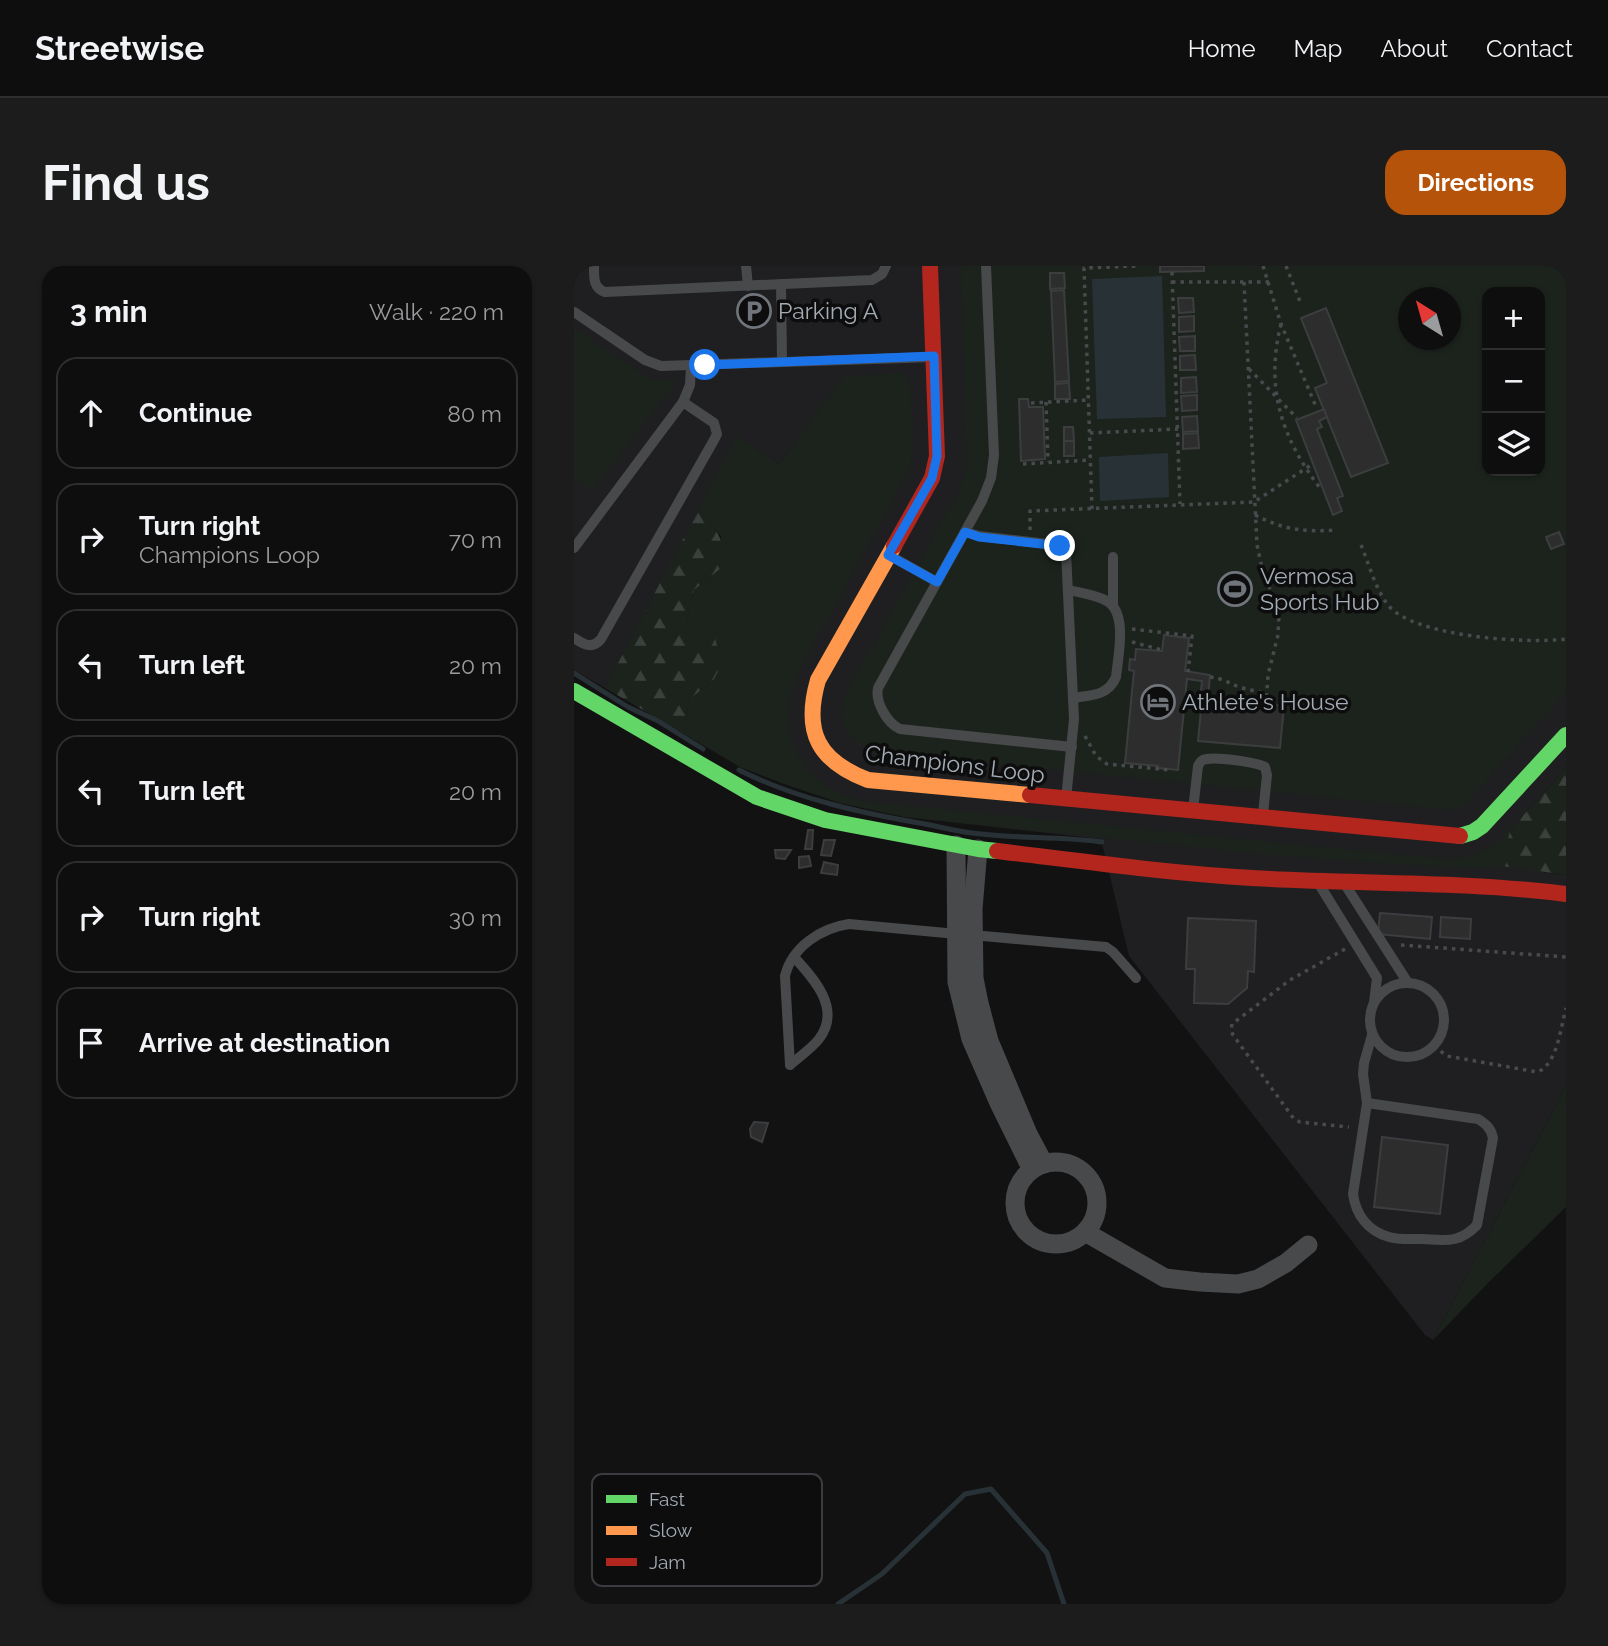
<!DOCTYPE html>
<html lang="en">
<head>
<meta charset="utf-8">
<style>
  :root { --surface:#0e0e0e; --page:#1c1c1c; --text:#f1f3f6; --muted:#9b9c9e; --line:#2e2e2e; --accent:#b45309 }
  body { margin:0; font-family:Raleway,sans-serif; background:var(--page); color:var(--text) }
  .controls { position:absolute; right:21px; top:21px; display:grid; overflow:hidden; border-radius:14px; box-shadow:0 2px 5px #0004 }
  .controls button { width:63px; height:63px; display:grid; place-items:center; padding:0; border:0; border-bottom:2px solid var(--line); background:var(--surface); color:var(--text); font:35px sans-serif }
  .compass { position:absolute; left:824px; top:21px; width:63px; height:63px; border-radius:50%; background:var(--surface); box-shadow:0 2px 5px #0004; rotate:323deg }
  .stop { position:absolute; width:21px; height:21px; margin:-16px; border:5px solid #1a73e8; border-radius:50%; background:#fff }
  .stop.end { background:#1a73e8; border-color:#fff; box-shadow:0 2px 7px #0008 }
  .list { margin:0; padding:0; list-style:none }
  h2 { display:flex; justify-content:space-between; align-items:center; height:91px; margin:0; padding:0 28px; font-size:30px }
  h2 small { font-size:23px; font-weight:400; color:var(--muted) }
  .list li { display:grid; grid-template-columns:46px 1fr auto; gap:21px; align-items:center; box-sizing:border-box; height:112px; margin:0 14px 14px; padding:0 14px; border:2px solid var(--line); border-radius:21px }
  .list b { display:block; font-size:26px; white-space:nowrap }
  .list p { margin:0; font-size:23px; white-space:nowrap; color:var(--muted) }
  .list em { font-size:23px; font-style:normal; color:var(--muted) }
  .icon { flex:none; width:38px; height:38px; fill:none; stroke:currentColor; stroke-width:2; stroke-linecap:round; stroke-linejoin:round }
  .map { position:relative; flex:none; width:992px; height:1338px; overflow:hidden; border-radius:21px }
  header { display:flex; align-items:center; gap:42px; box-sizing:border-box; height:98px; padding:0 35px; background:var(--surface); border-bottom:2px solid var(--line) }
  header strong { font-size:33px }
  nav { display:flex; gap:38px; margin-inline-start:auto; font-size:24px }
  .intro { display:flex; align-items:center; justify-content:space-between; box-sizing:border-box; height:168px; padding:0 42px }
  h1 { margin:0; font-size:49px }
  .button { padding:18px 32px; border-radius:21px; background:var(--accent); color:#fff; font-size:24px; font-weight:700 }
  main { display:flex; gap:42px; padding:0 42px }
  aside { flex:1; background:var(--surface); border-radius:21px; box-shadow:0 2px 5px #0004 }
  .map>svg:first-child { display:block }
  .built { fill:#1f1f21; fill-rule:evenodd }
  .grass { fill:#1c231d; fill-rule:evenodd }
  .forest { fill:url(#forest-firs) }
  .water { fill:#283236 }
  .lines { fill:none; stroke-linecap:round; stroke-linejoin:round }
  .stream { stroke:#283236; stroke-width:5 }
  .building { fill:#2d2d2e; stroke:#3b3d3f; stroke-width:2 }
  .path { stroke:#484a4d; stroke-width:3.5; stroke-dasharray:3.5 5; stroke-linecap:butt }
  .lane { stroke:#47494b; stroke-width:10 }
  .street { stroke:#47494b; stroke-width:19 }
  .fast { stroke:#63d668; stroke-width:16 }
  .slow { stroke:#ff974d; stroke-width:16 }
  .jam { stroke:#b3261e; stroke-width:16 }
  .route { stroke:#1a73e8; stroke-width:9 }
  .labels { text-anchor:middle; stroke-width:7; stroke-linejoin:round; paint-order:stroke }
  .poi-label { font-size:23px; fill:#a3abb4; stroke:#0d0d0e; text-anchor:start }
  .street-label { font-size:23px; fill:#a3abb4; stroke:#0d0d0e }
  .key { fill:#0d0d0e; stroke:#3a3c40; stroke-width:2 }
  .key-label { font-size:19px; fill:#a3abb4 }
</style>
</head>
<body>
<header>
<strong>Streetwise</strong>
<nav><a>Home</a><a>Map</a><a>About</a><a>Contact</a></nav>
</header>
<div class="intro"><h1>Find us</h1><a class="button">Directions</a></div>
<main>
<aside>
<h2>3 min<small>Walk · 220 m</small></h2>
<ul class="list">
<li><svg class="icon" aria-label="ahead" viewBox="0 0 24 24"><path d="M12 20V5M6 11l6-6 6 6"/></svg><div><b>Continue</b></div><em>80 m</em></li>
<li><svg class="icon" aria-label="right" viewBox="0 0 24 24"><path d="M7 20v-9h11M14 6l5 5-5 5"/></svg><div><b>Turn right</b><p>Champions Loop</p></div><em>70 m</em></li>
<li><svg class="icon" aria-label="left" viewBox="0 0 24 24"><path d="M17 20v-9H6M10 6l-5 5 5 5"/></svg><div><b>Turn left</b></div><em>20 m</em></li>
<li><svg class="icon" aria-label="left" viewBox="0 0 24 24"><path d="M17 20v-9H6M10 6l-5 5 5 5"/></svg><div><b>Turn left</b></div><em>20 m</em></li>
<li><svg class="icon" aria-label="right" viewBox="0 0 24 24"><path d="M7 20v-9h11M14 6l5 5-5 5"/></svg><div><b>Turn right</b></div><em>30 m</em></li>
<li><svg class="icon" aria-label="arrive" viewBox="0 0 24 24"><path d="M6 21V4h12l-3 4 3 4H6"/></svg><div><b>Arrive at destination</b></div></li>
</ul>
</aside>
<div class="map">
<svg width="992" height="1338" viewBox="0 0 992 1338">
  <defs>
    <pattern id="forest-firs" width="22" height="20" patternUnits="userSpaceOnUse" patternTransform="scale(1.75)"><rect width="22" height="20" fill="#1c231d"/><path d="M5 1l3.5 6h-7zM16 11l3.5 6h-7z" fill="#3a403b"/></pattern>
  </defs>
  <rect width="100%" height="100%" fill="#121213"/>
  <path class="built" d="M0 0H992V502L936 564 967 606 992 609V820L859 1074 851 1069 555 690 527 573 331 551 266 537 166 501 270 111 205 198 163 171 31 422 0 404ZM913 26H966V205H913ZM834 32H876V74H834Z"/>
  <g class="grass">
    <path d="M387 0H992V426L894 535 886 542 878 544 302 486C275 479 261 457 271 430L384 227 393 202ZM913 26H966V205H913ZM834 32H876V74H834Z"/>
    <path d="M0 62 76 113 85 114 104 113 18 225 0 213Z"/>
    <path d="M327 107 333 111 336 118C337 147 344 186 331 212L226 403C196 466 226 523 295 536L880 594C903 590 920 581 936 564L928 600 905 602 848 600 685 588 331 551 266 537 210 518 166 501 110 468 115 434 140 413 112 357 120 324 146 303 147 270 124 244 163 170 205 198 270 110Z"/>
    <path d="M992 820V941L914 1017 859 1074Z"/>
  </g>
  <g class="forest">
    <path d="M124 244C145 268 152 270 146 303L120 324 112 357 117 365 141 372 148 398 140 413 115 434 110 468 31 422Z"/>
    <path d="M992 502V609L928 600 936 564Z"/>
  </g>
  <g class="water">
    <path d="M588 10 592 151 523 153 518 13Z"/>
    <path d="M594 187 595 231 526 235 525 191Z"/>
  </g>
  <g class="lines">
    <g class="stream">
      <path d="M0 407 54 441 84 455 129 483"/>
      <path d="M165 504C223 533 287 547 351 558 366 561 382 565 398 567 441 573 485 570 528 576"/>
      <path d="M264 1338 308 1308 391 1228 417 1223 473 1287 490 1338"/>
    </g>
  </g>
  <g class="building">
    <path d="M586 0H630V5L586 6Z"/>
    <path d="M476 7H490L491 22 476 23Z"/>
    <path d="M490 24 495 115 481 116 477 25Z"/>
    <path d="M604 32H619L620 46 605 47Z"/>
    <path d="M752 42 814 197 777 211 741 122 753 117 727 52Z"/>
    <path d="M620 50V65L605 66V51Z"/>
    <path d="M621 70V85H606L605 71Z"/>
    <path d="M621 89 622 104H606V90Z"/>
    <path d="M622 111 623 126 607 127V112Z"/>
    <path d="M495 117 496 133H481V118Z"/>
    <path d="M623 129V144L608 145 607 130Z"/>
    <path d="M445 133H454L455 141H469L471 193 447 195Z"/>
    <path d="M750 143 753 151 745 155 748 161 743 163 769 230 763 232 768 245 759 249 722 154Z"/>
    <path d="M623 150 624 165 609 166 608 151Z"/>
    <path d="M490 161H499L500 175H490Z"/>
    <path d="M624 167 625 182 609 183V168Z"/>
    <rect x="490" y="175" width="10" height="15"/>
    <path d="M985 266 990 278 977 283 972 271Z"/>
    <path d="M590 369 615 372 611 405 636 409 634 433 710 440 706 482 624 475 628 433H626L628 415 613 413 604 504 584 502V500L551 497 560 405 555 404 556 393 561 394 562 383 588 385Z"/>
    <path d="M234 564H239L238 583H231Z"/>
    <path d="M250 574H261L257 590 247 589Z"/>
    <path d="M201 584H217L211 593 202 592Z"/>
    <path d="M235 590 237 600 225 602V591Z"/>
    <path d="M250 596 264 599 263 609 247 607Z"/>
    <path d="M806 647 858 651 856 673 804 668Z"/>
    <path d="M867 651 897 653 896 673 866 671Z"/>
    <path d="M614 652 682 655 680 706 674 705 673 722 654 738 620 737 621 703H612Z"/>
    <path d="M180 856 194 857 188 876 177 871 176 863Z"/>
    <path d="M808 871 874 879 866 948 800 941Z"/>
  </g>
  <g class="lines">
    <g class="path">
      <path d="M689 0 707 58 743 143"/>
      <path d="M712 0 727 38"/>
      <path d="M598 6 606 238"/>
      <path d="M598 16H695"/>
      <path d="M670 16 683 279 688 302 705 347 704 369 694 409 692 439"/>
      <path d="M707 58C691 121 707 171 746 222"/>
      <path d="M675 103 723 152"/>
      <path d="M472 136 474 196"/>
      <path d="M457 137 515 134"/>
      <path d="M516 167 604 163"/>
      <path d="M449 198 517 194"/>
      <path d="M518 243 510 2 562 0"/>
      <path d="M681 249C710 264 730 266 763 264"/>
      <path d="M456 264V245L680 236 737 199"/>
      <path d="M787 279C795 298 801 322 814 339 839 371 953 378 992 373"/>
      <path d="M558 363 618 370 614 406"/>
      <path d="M558 376 588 384"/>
      <path d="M636 411C649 412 657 419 669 422 677 425 685 425 693 427"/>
      <path d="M511 470 522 490 533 498 596 504"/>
      <path d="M827 679 992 691"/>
      <path d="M771 683 716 714 658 758 657 764 659 769 720 853 726 856 775 861"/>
      <path d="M860 780 873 790 963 806C983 800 987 760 992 742"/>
    </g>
    <g class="lane">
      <path d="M20 0C20 11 19 22 31 26L298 14 308 8 312 0"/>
      <path d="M172 0 174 20"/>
      <path d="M412 0 420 189 417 212 408 235 304 422C301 436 313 457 326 463L498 481"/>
      <path d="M207 18 208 95"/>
      <path d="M0 46 71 94 87 100 360 91"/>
      <path d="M391 266 405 270 482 279 486 280 492 286 500 453 492 533"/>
      <path d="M0 282 109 136 116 119 117 99"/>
      <path d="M315 289 363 316"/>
      <path d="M539 291V340"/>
      <path d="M495 324C507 327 522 329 533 335 554 347 544 391 542 411 534 430 517 429 499 432"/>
      <path d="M0 372C9 378 18 384 27 373L140 174 143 168 140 157 109 136"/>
      <path d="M619 544 624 500C627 495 627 494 633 493 642 491 683 496 691 501L693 509 689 548"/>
      <path d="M745 618 803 712 800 736"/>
      <path d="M772 620 834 717"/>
      <path d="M398 669 532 681 539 686 562 712"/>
      <circle cx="833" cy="754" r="37"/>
      <path d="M216 799 211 710C218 681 247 662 275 658L383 668"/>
      <path d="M216 799C225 791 237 783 245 773 268 743 240 713 220 691"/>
      <path d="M793 837 904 853C912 858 917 862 919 872L903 959C885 978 871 974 848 973 837 973 825 974 815 971 794 965 782 949 779 928L793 837 789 808 790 797 798 769"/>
    </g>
    <g class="street">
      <path d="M382 579 383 716 397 773 425 837 458 904"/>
      <path d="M404 583 399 643 400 712 405 737 415 775 454 868 470 898"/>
      <circle cx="482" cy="937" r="41"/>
      <path d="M511 966 591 1012 626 1016 664 1018 684 1013 712 997 734 979"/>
    </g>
    <g class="fast">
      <path d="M0 425 183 531 251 554 404 583 423 585"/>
      <path d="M886 570 899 566 908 560 992 469"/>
    </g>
    <path class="slow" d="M320 280 244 414C229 466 244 495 294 514L456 529"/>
    <g class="jam">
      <path d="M320 280 358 212 363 190 356 0"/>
      <path d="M456 529 886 570"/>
      <path d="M423 585C507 595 592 607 678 612 782 618 888 615 992 628"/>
    </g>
  </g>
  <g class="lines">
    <path class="route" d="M131 99 360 90 363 190 358 212 314 289 363 316 391 266 405 271 486 280"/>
  </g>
  <defs>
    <g id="parking-ring" transform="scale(1.75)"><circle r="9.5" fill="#0d0d0e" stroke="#70757c" stroke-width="1.5"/><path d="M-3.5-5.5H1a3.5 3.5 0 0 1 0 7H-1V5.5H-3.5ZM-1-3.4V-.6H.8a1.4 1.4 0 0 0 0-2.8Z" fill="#70757c"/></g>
    <g id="stadium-ring" transform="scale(1.75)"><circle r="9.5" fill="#0d0d0e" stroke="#70757c" stroke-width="1.5"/><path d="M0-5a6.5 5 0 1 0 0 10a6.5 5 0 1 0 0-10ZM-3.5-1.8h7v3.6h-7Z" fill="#70757c"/></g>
    <g id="hotel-ring" transform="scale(1.75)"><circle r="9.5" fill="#0d0d0e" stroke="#70757c" stroke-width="1.5"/><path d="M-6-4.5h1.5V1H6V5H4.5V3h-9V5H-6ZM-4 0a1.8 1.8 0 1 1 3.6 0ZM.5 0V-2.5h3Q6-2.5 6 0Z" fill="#70757c"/></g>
  </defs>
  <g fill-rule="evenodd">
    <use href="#parking-ring" x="180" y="45"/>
    <use href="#stadium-ring" x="661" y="323"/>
    <use href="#hotel-ring" x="584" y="436"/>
  </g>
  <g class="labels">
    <g class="poi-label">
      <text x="204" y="53">Parking A</text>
      <text x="686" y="318">Vermosa<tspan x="686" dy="26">Sports Hub</tspan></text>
      <text x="608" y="444">Athlete's House</text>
    </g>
    <g class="street-label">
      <text transform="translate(381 498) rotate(7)" y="8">Champions Loop</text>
    </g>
  </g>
  <rect x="18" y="1208" width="230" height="112" rx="10" class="key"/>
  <rect x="32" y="1229" width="31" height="8" fill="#63d668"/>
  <rect x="32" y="1260" width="31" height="9" fill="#ff974d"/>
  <rect x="32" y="1292" width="31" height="8" fill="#b3261e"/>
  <g class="key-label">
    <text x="75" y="1240">Fast</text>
    <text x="75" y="1271">Slow</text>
    <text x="75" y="1303">Jam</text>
  </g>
</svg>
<div class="controls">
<button>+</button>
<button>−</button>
<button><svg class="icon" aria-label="layers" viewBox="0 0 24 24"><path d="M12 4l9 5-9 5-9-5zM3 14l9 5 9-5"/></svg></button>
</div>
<svg class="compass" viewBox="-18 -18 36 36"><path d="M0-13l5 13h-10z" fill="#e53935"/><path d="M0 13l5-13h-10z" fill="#9b9c9e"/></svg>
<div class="stop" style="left:131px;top:99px"></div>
<div class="stop end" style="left:486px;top:280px"></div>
</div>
</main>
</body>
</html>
